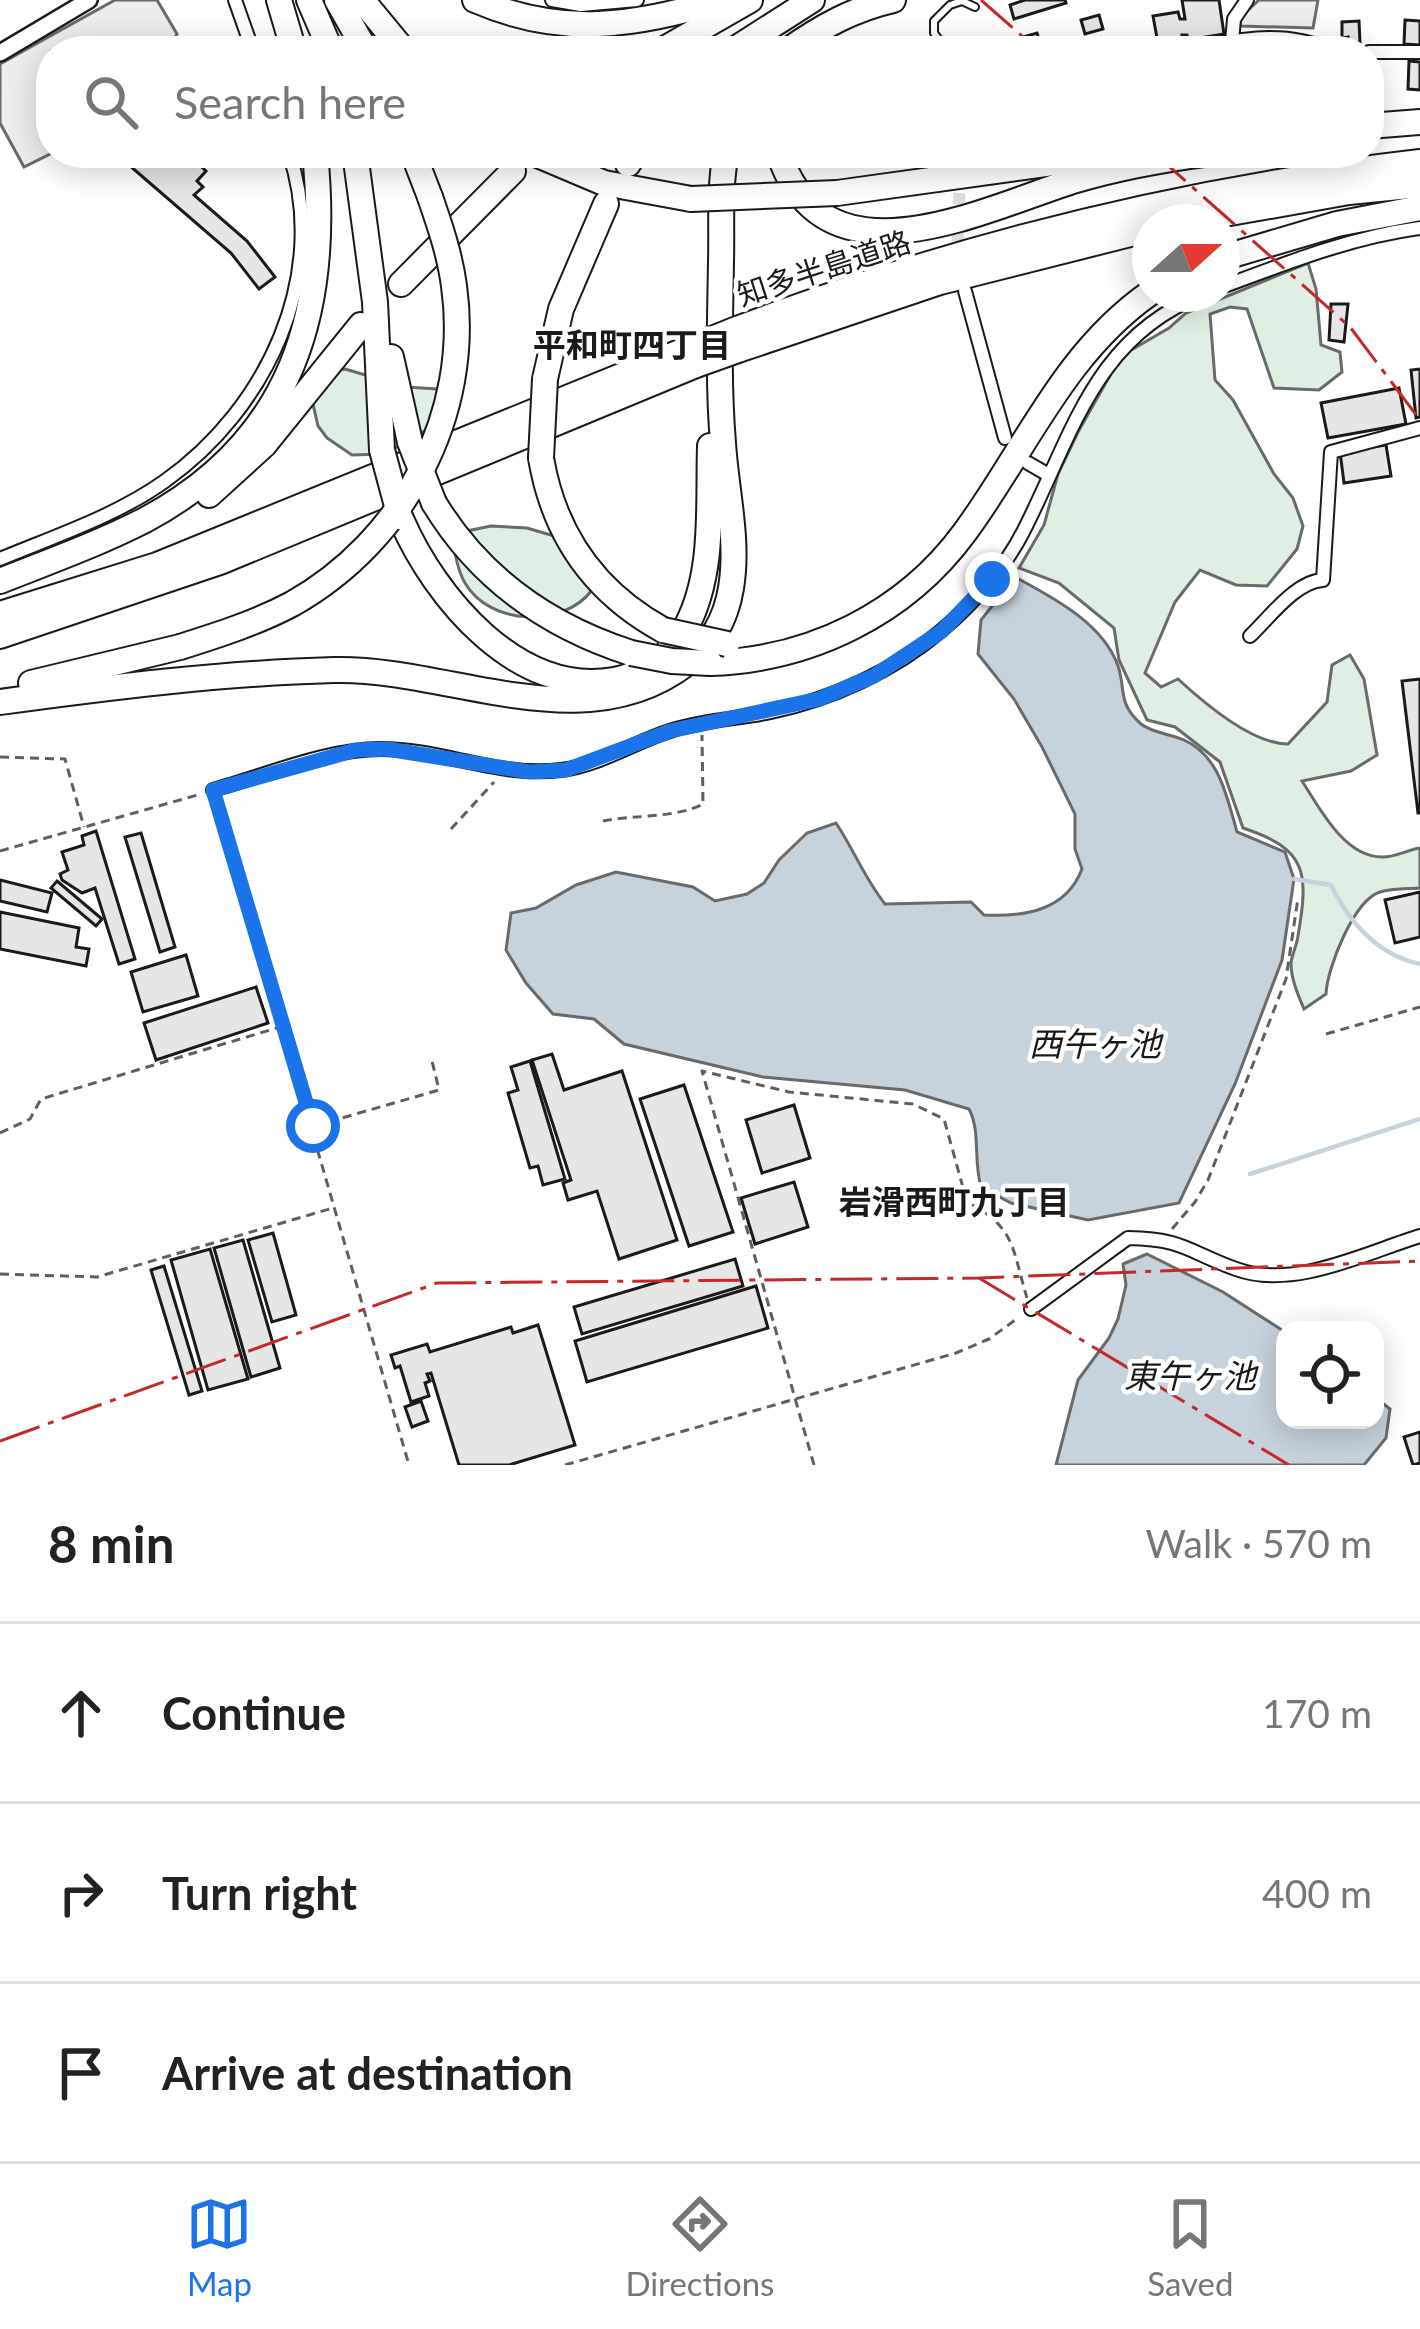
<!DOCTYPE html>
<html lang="en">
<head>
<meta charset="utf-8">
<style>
  :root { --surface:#fff; --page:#f2f2f2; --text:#222; --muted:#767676; --line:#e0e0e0; --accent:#1a73e8 }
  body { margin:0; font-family:Lato,"Noto Sans JP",sans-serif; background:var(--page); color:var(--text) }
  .controls { position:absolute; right:36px; bottom:36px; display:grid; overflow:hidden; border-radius:24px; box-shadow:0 6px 30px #0003 }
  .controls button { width:108px; height:108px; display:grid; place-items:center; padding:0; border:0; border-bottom:3px solid var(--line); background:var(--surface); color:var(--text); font:60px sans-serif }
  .compass { position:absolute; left:1132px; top:204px; width:108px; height:108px; border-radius:50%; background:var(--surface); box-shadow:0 6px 30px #0003; rotate:69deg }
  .stop { position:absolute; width:36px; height:36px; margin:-27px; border:9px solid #1a73e8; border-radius:50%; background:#fff }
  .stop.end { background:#1a73e8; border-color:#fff; box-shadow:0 3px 12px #0008 }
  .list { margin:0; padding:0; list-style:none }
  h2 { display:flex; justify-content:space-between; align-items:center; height:156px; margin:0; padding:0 48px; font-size:51px }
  h2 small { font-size:39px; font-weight:400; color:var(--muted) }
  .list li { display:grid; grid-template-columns:78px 1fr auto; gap:36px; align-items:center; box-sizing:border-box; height:180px; padding:0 48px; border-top:3px solid var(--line) }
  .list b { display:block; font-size:45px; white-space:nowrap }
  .list em { font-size:39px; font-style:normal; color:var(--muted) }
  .icon { flex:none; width:66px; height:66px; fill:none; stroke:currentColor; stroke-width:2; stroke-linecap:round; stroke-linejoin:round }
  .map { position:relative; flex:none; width:1420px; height:1465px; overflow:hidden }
  .search { position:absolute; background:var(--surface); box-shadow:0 6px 30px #0003; left:36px; right:36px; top:36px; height:132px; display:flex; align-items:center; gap:30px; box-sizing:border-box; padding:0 42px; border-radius:48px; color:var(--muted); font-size:45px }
  .sheet { height:696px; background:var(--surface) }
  nav { display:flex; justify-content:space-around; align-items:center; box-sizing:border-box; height:168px; border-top:3px solid var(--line); background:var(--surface); font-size:33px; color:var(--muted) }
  nav a { display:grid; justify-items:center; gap:6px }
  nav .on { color:var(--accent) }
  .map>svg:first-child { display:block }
  .green { fill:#e0efe3; stroke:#6a6a6a; stroke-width:3 }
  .parking { fill:#ededed; stroke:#6a6a6a; stroke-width:3 }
  .water { fill:#c6d2dc; stroke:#6a6a6a; stroke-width:3 }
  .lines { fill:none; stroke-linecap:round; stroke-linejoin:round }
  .stream { stroke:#c6d2dc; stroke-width:4.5 }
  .building { fill:#e6e6e6; stroke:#1a1a1a; stroke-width:3 }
  .minor-tunnel { stroke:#ddd; stroke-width:12; stroke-dasharray:12 6; stroke-linecap:butt }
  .service-casing { stroke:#1a1a1a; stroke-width:10 }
  .minor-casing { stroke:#1a1a1a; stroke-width:16 }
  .tertiary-casing { stroke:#1a1a1a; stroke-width:20 }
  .motorway-casing { stroke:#1a1a1a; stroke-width:28 }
  .path { stroke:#5f5f5f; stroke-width:3; stroke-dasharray:9 6; stroke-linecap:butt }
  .service { stroke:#fff; stroke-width:6 }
  .minor { stroke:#fff; stroke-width:12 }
  .tertiary { stroke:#fff; stroke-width:15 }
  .motorway { stroke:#fff; stroke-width:24 }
  .motorway-bridge-casing { stroke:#1a1a1a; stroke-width:28; stroke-linecap:butt }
  .motorway-bridge { stroke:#fff; stroke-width:24 }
  .power { stroke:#c62828; stroke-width:3; stroke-dasharray:42 9 6 9; stroke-linecap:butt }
  .route { stroke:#1a73e8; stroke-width:15 }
  .labels { text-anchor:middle; stroke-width:9; stroke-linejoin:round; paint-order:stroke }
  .street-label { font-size:30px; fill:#1a1a1a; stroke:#fff }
  .neighbourhood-label { font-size:33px; font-weight:bold; fill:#1a1a1a; stroke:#fff }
  .water-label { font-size:33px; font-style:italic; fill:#1a1a1a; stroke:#fff }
</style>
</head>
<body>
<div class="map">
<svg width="1420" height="1465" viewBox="0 0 1420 1465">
  <rect width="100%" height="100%" fill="#fff"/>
  <g class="green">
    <path d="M1308 263 1316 289 1321 345 1340 352 1342 372 1319 390 1274 388 1247 309 1230 307 1210 314 1215 380 1233 400 1274 474 1293 498 1303 526 1297 549 1267 586 1236 585 1200 570 1175 602 1145 673 1161 687 1178 679C1204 703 1252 744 1288 744L1327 702 1332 665 1350 655 1364 679 1377 755 1351 771 1302 781C1320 809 1345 858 1383 857 1396 857 1407 850 1420 848V888C1408 889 1392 888 1380 892 1354 900 1327 968 1326 994L1304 1009C1298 995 1291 979 1291 963 1292 954 1297 945 1298 936 1309 872 1307 849 1243 828L1220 762 1175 727 1147 720 1119 660 1114 628 1059 583 1019 568 1044 525 1058 474 1078 432 1121 356 1169 328 1186 313Z"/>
    <path d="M345 369 406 387 437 389 448 403 444 420 384 454 352 455 327 438 318 426 310 391 325 372Z"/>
    <path d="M491 526 527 528 561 538 592 590C564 628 490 626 465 583 458 572 456 557 453 545L467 531Z"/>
  </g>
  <g class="parking">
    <path d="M115 0H157L177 34 166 51H51L52 153 24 167 0 123V64Z"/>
    <path d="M1259 0H1318L1313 28 1240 26 1241 17Z"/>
  </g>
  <g class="water">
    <path d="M1015 577C1052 597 1103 623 1118 666 1126 689 1117 703 1141 724 1152 733 1171 734 1184 740 1220 756 1227 798 1237 832L1285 852 1294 879 1282 960 1235 1084 1179 1203 1088 1220 1011 1203 981 1187C973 1160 981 1132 969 1109L905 1090 763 1077 624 1044 594 1019 553 1014 526 983 506 950 511 913 536 908 576 885 616 872 693 887 715 901 747 894 764 883 779 860 807 833 836 823C854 850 865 879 885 904L971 902 984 915C1024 917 1066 911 1082 869L1075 849V814L1042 747 1014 699 978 654 981 620Z"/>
    <path d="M1147 1254 1223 1292 1285 1332V1420H1375V1397L1390 1409 1386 1438 1364 1465H1056L1078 1380 1109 1338 1118 1319 1126 1285 1123 1264Z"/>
  </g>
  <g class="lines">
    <g class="stream">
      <path d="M1294 879 1331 885C1350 923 1377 955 1420 964"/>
      <path d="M1250 1174 1420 1119"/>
    </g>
  </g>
  <g class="building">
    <path d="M1025 0H1065L1066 3 1014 19 1010 5Z"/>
    <path d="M1182 0H1219L1224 34 1188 40 1187 35H1182L1183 41 1173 43 1172 38 1167 39 1168 48 1159 49 1153 16 1178 12 1180 19H1185Z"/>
    <path d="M1099 15 1103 29 1085 34 1081 20Z"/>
    <path d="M1405 20 1420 21V45L1404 44Z"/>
    <path d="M1359 21 1360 43H1348V37L1342 38V22Z"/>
    <path d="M1037 33 1041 45 1009 51 1006 42Z"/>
    <path d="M1409 61 1420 62V90L1408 89Z"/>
    <path d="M115 153H187L206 171 197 181 203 187 194 195 247 241 275 277 259 289 231 253Z"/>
    <path d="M1331 304H1348L1344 342 1329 340Z"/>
    <path d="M1420 369V417L1416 418 1411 370Z"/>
    <path d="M1399 388 1406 424 1328 438 1321 403Z"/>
    <path d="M1386 445 1391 476 1344 483 1340 452Z"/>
    <path d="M1420 679V813H1418L1402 681Z"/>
    <path d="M96 831 135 959 119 964 95 888 82 893 62 880 60 874 68 870 62 852 84 845 82 836Z"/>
    <path d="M141 833 175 947 160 952 125 837Z"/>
    <path d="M0 880 52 893 47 912 0 901Z"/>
    <path d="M57 881 102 919 96 926 51 888Z"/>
    <path d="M1420 892V937L1395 943 1385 900Z"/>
    <path d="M0 912 79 928 76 947 89 949 86 966 0 949Z"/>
    <path d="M186 955 198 996 143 1012 131 972Z"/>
    <path d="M256 987 268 1023 156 1060 144 1023Z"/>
    <path d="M552 1054 564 1090 622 1071 677 1240 619 1259 597 1191 568 1200 563 1183 571 1180 532 1060Z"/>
    <path d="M530 1061 565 1179 543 1185 538 1166 530 1168 508 1093 518 1090 511 1067Z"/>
    <path d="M684 1085 733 1232 689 1246 640 1099Z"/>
    <path d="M794 1105 810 1158 762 1173 746 1120Z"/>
    <path d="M794 1182 808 1227 755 1244 741 1198Z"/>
    <path d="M273 1233 296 1315 272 1322 248 1240Z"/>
    <path d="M243 1240 280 1368 251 1377 214 1248Z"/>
    <path d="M210 1249 248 1379 208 1390 171 1260Z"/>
    <path d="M735 1259 743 1286 582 1334 574 1307Z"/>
    <path d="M164 1266 202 1391 189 1395 151 1270Z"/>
    <path d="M756 1286 768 1328 587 1382 575 1341Z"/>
    <path d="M538 1325 575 1445 509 1465H459L431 1373 427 1374 430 1381 425 1383 429 1396 411 1402 400 1366 395 1368 391 1355 427 1344 430 1352 511 1327 513 1333Z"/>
    <path d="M421 1401 428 1421 412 1427 405 1407Z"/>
    <path d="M1420 1432V1463L1413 1465 1404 1437Z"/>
  </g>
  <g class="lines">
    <path class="minor-tunnel" d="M957 259 960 172"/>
    <g class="service-casing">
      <g id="service">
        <path d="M947 51 934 33V21L950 5 962 1 975 7"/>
        <path d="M852 155 885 153"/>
      </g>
    </g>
    <g class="minor-casing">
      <g id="minor">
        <path d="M235 0 253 51"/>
        <path d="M552 0 581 5 637 0"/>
        <path d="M1232 42 1234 19 1247 0"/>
        <path d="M1171 51C1229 43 1278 26 1333 51"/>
        <path d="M1369 52H1420"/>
        <path d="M961 159 965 153"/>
        <path d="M1222 287C1286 263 1352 237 1420 228"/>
        <path d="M965 291 1005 438"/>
        <path d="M1028 463 1047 474"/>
        <path d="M0 559C55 536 116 516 165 481 267 409 330 275 289 153"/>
        <path d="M1250 636C1269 618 1296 581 1323 580L1331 452 1420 428"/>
        <path d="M213 790C267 775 326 749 381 749 442 749 500 778 561 770 599 766 636 741 673 730 705 720 738 719 771 712 832 699 894 671 942 630 973 604 1004 569 1023 532 1072 437 1093 337 1204 294"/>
        <path d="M1031 1309 1128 1238C1185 1239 1188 1252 1236 1269 1293 1290 1365 1253 1420 1236"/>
      </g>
    </g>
    <g class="tertiary-casing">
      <path id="tertiary" d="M0 53 89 0"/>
    </g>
    <g class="motorway-casing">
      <g id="motorway">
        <path d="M279 0 294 51"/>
        <path d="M309 0 331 51"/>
        <path d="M337 0 366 51"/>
        <path d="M362 0 404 51"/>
        <path d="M475 0C563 38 633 26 722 0"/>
        <path d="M661 51 750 0"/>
        <path d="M732 51 812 0"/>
        <path d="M787 51C821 27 853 9 893 0"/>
        <path d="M1369 126 1420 122"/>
        <path d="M355 153 375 302 382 450"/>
        <path d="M413 153 430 197"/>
        <path d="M533 153 604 183 691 199"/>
        <path d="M779 153C824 293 985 208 1076 180 1120 167 1165 159 1211 153"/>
        <path d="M628 164 635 153"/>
        <path d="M837 193 1125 153"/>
        <path d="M1179 222 1349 192 1420 185"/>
        <path d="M1222 258 1337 224 1420 208"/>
        <path d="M401 284 513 171"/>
        <path d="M737 329C956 246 1187 189 1420 162"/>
        <path d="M738 350 940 282 1150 229"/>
        <path d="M391 357 410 442"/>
        <path d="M545 379 561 309 606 204"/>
        <path d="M541 458C554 535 594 592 663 630"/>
        <path d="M209 495 264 445 361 325"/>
        <path d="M434 503C480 579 547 626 631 653"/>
        <path d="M401 519C435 598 518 697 614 680 646 674 671 655 686 627 715 573 708 505 710 446"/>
        <path d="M0 581C48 562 98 544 145 520 293 441 331 311 315 153"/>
        <path d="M0 614 157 565 697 345"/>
        <path d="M0 636 220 562 696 365"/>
        <path d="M710 663C810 660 905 614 965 532 1026 449 1063 354 1150 293"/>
        <path d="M31 683 180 647"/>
        <path d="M0 702C110 687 223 673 334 670 449 667 584 743 687 663 712 644 726 619 731 588 739 540 726 491 723 443 718 383 720 322 721 262 722 226 719 188 726 153"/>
      </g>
    </g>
    <g class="path">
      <path d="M0 757 65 759 84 827"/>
      <path d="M217 804 409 1465"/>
      <path d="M603 821C633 815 677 818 703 804L702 735"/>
      <path d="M451 829 494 782"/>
      <path d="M0 851 201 794"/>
      <path d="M1326 1034 1420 1007"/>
      <path d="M314 1126 439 1090 432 1061"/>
      <path d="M0 1133 30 1119 41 1099 280 1027"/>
      <path d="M1172 1229 1195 1202 1208 1180 1286 979 1298 898"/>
      <path d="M0 1274 97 1277 333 1208"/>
      <path d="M565 1465 956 1353 989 1339 1018 1318"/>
      <path d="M814 1465 702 1071 789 1092 913 1104 944 1119 967 1202C1016 1227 1012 1249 1027 1298"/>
    </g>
    <use href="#service" class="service"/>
    <use href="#minor" class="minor"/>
    <use href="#tertiary" class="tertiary"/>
    <use href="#motorway" class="motorway"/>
    <g class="motorway-bridge-casing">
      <g id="motorway-bridge">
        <path d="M691 199 837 193"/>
        <path d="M697 345 737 329"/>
        <path d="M696 365 738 350"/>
        <path d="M410 442 434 503"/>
        <path d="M382 450 400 517"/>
        <path d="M541 458 545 379"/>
        <path d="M663 630 727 644"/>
        <path d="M180 647C218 635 256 623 292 604 404 541 472 414 454 286 450 255 440 226 430 197"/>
        <path d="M631 653 672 661 710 663"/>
      </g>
    </g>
    <use href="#motorway-bridge" class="motorway-bridge"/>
    <g class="power">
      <path d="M981 0 1039 51"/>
      <path d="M1154 153 1350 327 1420 420"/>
      <path d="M979 1278 1289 1465"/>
      <path d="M0 1441 437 1283 979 1278 1420 1261"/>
    </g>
  </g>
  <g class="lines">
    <path class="route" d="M313 1126 213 790 356 750 387 749 530 772 566 770 670 731 819 699 874 676 942 631 992 579"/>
  </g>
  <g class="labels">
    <g class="street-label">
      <text transform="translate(824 269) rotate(-18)" y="10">知多半島道路</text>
    </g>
    <g class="neighbourhood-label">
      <text x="632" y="357">平和町四丁目</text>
      <text x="954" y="1214">岩滑西町九丁目</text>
    </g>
    <g class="water-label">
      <text x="1095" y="1056">西午ヶ池</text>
      <text x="1190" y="1388">東午ヶ池</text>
    </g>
  </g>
</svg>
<div class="controls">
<button><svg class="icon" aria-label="locate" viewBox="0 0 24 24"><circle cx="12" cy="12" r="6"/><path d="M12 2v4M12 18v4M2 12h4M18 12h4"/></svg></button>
</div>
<svg class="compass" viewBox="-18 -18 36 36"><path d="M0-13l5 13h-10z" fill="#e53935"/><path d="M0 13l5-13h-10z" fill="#767676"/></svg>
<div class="stop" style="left:313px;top:1126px"></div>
<div class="stop end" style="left:992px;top:579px"></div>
<div class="search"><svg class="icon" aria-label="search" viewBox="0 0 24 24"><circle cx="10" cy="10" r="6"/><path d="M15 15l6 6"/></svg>Search here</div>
</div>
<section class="sheet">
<h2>8 min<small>Walk · 570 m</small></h2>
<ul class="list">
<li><svg class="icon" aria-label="ahead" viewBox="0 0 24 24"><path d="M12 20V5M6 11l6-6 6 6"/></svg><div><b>Continue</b></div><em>170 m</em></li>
<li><svg class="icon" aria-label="right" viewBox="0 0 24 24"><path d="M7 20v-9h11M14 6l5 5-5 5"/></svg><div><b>Turn right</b></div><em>400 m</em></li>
<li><svg class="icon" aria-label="arrive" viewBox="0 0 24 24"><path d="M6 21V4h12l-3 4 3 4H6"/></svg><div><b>Arrive at destination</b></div></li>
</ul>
</section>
<nav>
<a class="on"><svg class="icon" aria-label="map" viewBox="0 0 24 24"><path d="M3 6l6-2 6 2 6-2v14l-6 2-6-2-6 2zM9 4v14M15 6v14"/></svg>Map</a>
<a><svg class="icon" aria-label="directions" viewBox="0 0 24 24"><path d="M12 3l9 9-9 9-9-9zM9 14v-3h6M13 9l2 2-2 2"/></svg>Directions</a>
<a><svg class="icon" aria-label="saved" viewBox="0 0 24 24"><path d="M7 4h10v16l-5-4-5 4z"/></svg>Saved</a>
</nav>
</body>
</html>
